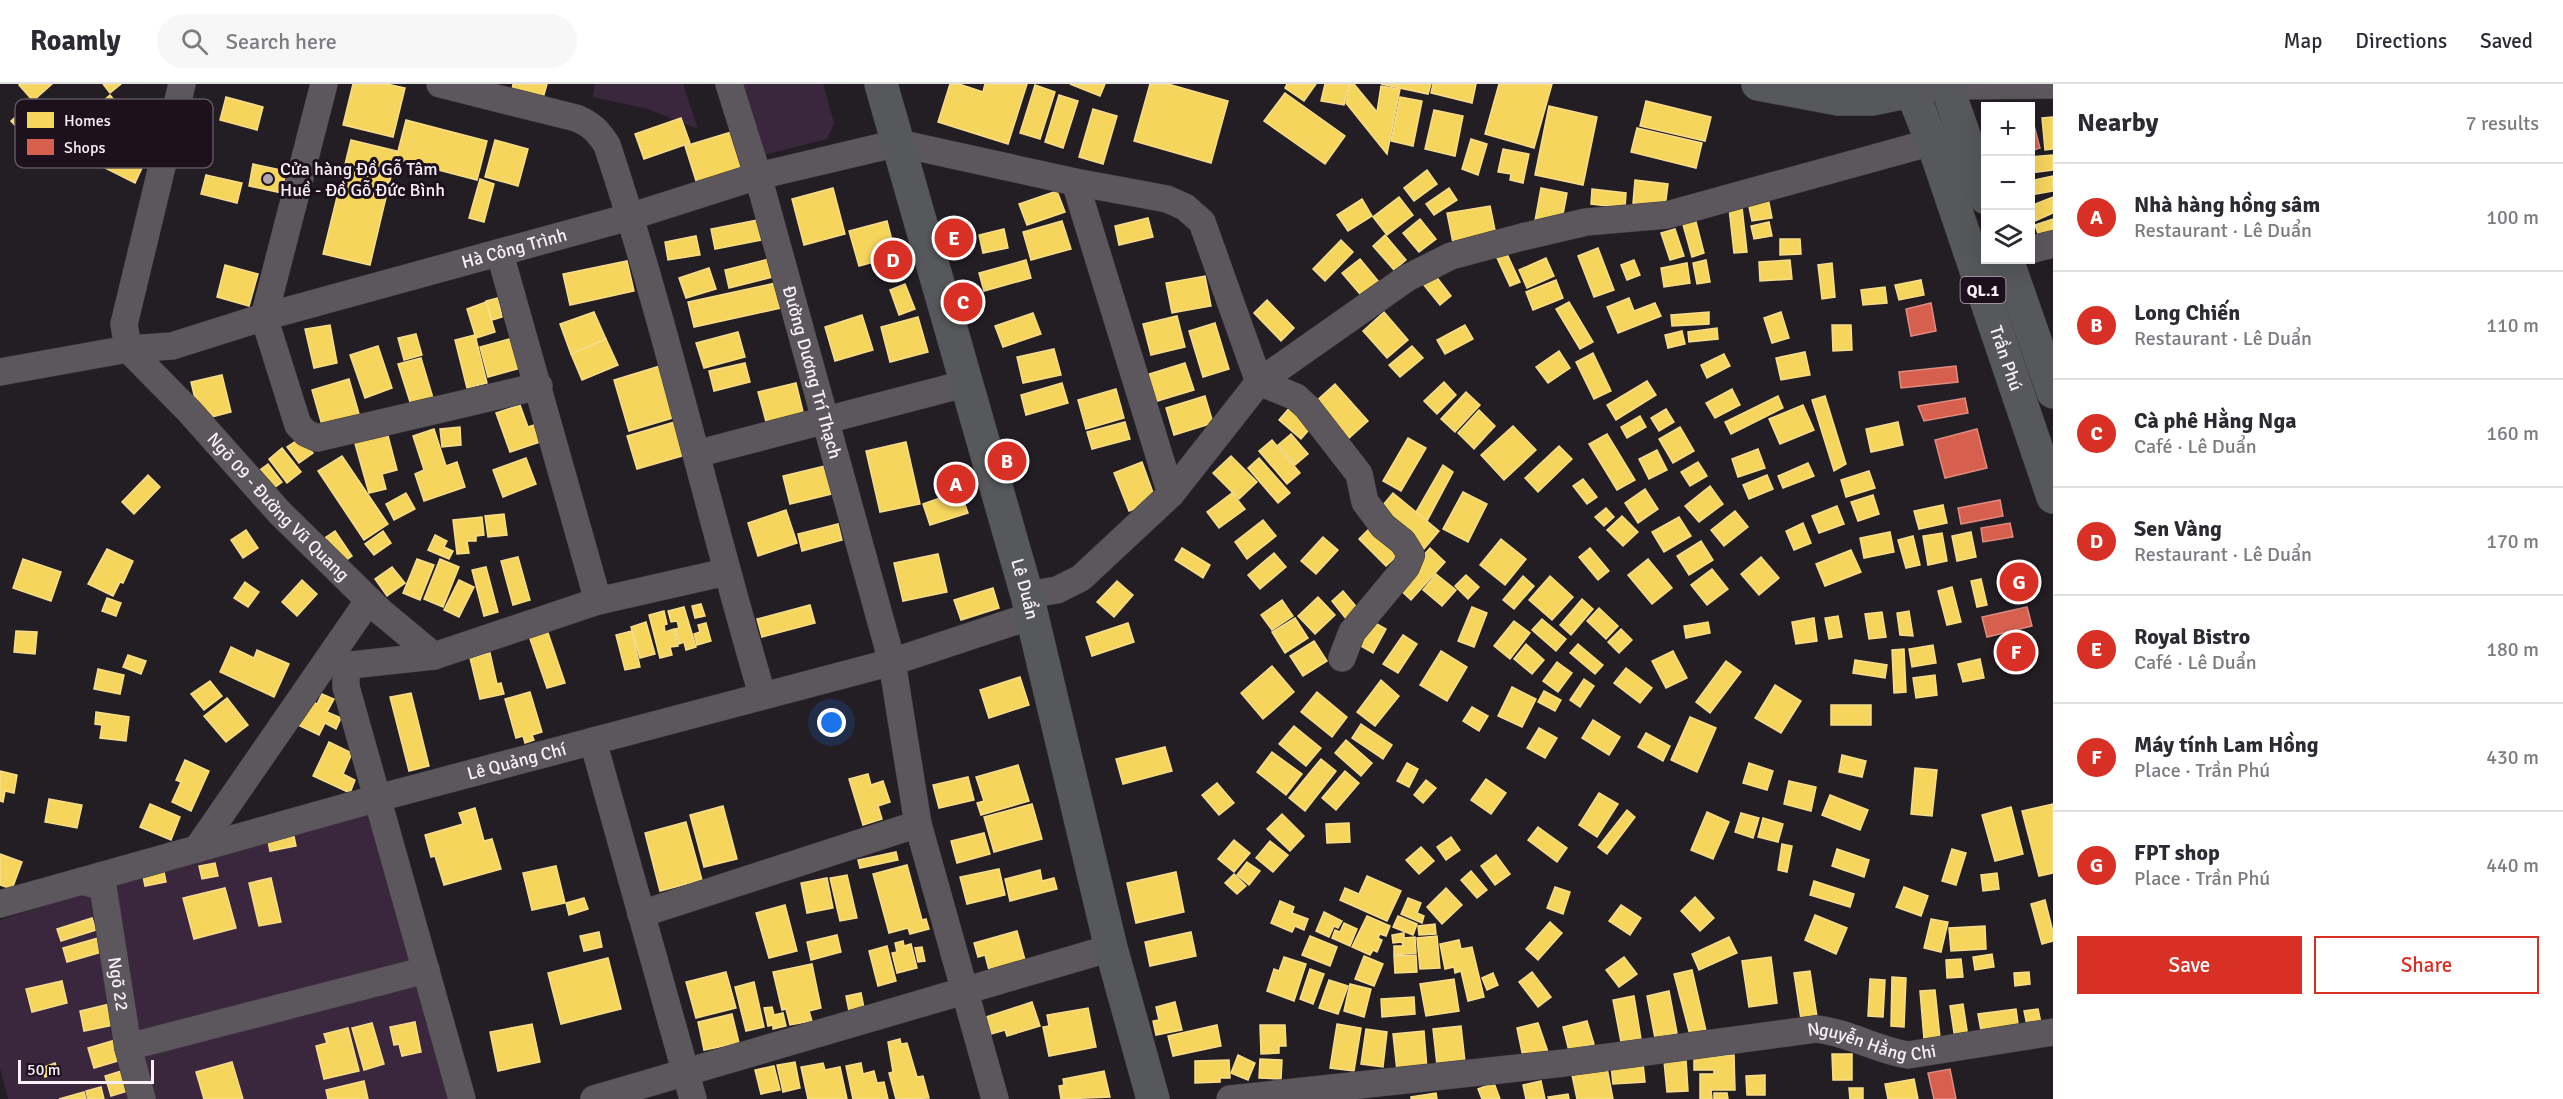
<!DOCTYPE html>
<html lang="en">
<head>
<meta charset="utf-8">
<style>
  :root { --surface:#fff; --page:#f7f7f7; --text:#2b2b33; --muted:#7c7c81; --line:#e1e1e2; --accent:#d93025 }
  body { margin:0; font-family:Signika,sans-serif; background:var(--page); color:var(--text) }
  .controls { position:absolute; right:18px; top:18px; display:grid; overflow:hidden; border-radius:0px; box-shadow:0 6px 24px #0002 }
  .controls button { width:54px; height:54px; display:grid; place-items:center; padding:0; border:0; border-bottom:2px solid var(--line); background:var(--surface); color:var(--text); font:30px sans-serif }
  .scale { position:absolute; left:18px; bottom:15px; width:136px; box-sizing:border-box; padding-left:6px; border:3px solid #f8eff8; border-top:0; font-size:16px; line-height:21px; white-space:nowrap; color:#f8eff8; -webkit-text-stroke:4px #1c111d; paint-order:stroke }
  .you { position:absolute; left:832px; top:639px; width:21px; height:21px; margin:-15px; border:4px solid #fff; border-radius:50%; background:#1a73e8; box-shadow:0 0 0 9px #1a73e833 }
  .badge { display:grid; place-items:center; width:39px; height:39px; border-radius:50%; background:var(--accent); color:#fff; font-size:20px; font-weight:700 }
  .pin { position:absolute; translate:-50% -50%; border:3px solid #fff; box-shadow:0 2px 6px #0006 }
  .list { margin:0; padding:0; list-style:none }
  h2 { display:flex; justify-content:space-between; align-items:center; height:78px; margin:0; padding:0 24px; font-size:26px }
  h2 small { font-size:20px; font-weight:400; color:var(--muted) }
  .list li { display:grid; grid-template-columns:39px 1fr auto; gap:18px; align-items:center; box-sizing:border-box; height:108px; padding:0 24px; border-top:2px solid var(--line) }
  .list b { display:block; font-size:22px; white-space:nowrap }
  .list p { margin:0; font-size:20px; white-space:nowrap; color:var(--muted) }
  .list em { font-size:20px; font-style:normal; color:var(--muted) }
  .actions { display:flex; gap:12px; padding:18px 24px }
  .actions a { flex:1; padding:14px 0; border:2px solid var(--accent); border-radius:0px; text-align:center; font-size:21px; color:var(--accent) }
  .actions .main { background:var(--accent); color:#fff }
  .icon { flex:none; width:33px; height:33px; fill:none; stroke:currentColor; stroke-width:2; stroke-linecap:round; stroke-linejoin:round }
  .map { position:relative; flex:none; width:2053px; height:1015px; overflow:hidden }
  header { display:flex; align-items:center; gap:36px; box-sizing:border-box; height:84px; padding:0 30px; background:var(--surface); border-bottom:2px solid var(--line) }
  header strong { font-size:28px }
  nav { display:flex; gap:33px; margin-inline-start:auto; font-size:21px }
  .search { width:420px; height:54px; background:var(--page); display:flex; align-items:center; gap:15px; box-sizing:border-box; padding:0 21px; border-radius:33px; color:var(--muted); font-size:22px }
  main { display:flex }
  aside { flex:1; background:var(--surface) }
  .map>svg:first-child { display:block }
  .green { fill:#3b273d }
  .homes { fill:#f6d55c; stroke:#f7dd8b; stroke-width:1.5 }
  .shops { fill:#d6604d; stroke:#e08b80; stroke-width:1.5 }
  .lines { fill:none; stroke-linecap:round; stroke-linejoin:round }
  .minor-casing { stroke:#3f3a40; stroke-width:28 }
  .major-casing { stroke:#3f3a40; stroke-width:34 }
  .minor { stroke:#5c575c; stroke-width:27 }
  .major { stroke:#56585b; stroke-width:33 }
  .poi-dot { fill:#ada6ae; stroke:#1c111d; stroke-width:2 }
  .labels { text-anchor:middle; stroke-width:6; stroke-linejoin:round; paint-order:stroke }
  .shield { fill:#1c111d; stroke:#b6acb6; stroke-width:1.5 }
  .shield-label { font-size:16px; font-weight:bold; fill:#f8eff8 }
  .poi-label { font-size:18px; fill:#f8eff8; stroke:#1c111d; text-anchor:start }
  .street-label { font-size:18px; fill:#f8eff8; stroke:#1c111d }
  .key { fill:#1c111d; stroke:#5e545f; stroke-width:1.5 }
  .key-label { font-size:16px; fill:#f8eff8 }
</style>
</head>
<body>
<header>
<strong>Roamly</strong>
<div class="search"><svg class="icon" aria-label="search" viewBox="0 0 24 24"><circle cx="10" cy="10" r="6"/><path d="M15 15l6 6"/></svg>Search here</div>
<nav><a>Map</a><a>Directions</a><a>Saved</a></nav>
</header>
<main>
<div class="map">
<svg width="2053" height="1015" viewBox="0 0 2053 1015">
  <rect width="100%" height="100%" fill="#231d24"/>
  <g class="green">
    <path d="M595 0H683L698 45 648 25 593 13Z"/>
    <path d="M733 0H823L834 39 827 55 752 74Z"/>
    <path d="M372 716 455 1015H8L0 984V836Z"/>
  </g>
  <g class="homes">
    <path d="M21 0H52L33 17 19 1Z"/>
    <path d="M103 0H121L110 9Z"/>
    <path d="M353 0H387L405 4 393 53 343 41Z"/>
    <path d="M513 0H547L543 14 512 6Z"/>
    <path d="M950 0H959L983 8 985 0H1027L1008 60 938 38Z"/>
    <path d="M1070 0H1105L1100 12Z"/>
    <path d="M1150 0H1168L1228 17 1211 79 1134 57Z"/>
    <path d="M1287 0H1316L1304 17 1285 4Z"/>
    <path d="M1325 0H1349L1344 21 1321 17Z"/>
    <path d="M1350 0H1354L1377 28 1381 2 1400 5 1387 70 1346 19Z"/>
    <path d="M1381 0H1431L1428 10Z"/>
    <path d="M1433 0H1476L1472 19 1431 9Z"/>
    <path d="M1499 0H1552L1534 64 1485 50Z"/>
    <path d="M1035 1 1055 8 1040 55 1020 49Z"/>
    <path d="M1285 9 1345 52 1325 80 1264 37Z"/>
    <path d="M110 11 119 22 99 40 89 29Z"/>
    <path d="M1059 11 1078 17 1063 64 1045 58Z"/>
    <path d="M226 13 263 23 257 46 220 36Z"/>
    <path d="M1400 13 1422 17 1413 62 1391 57Z"/>
    <path d="M1646 17 1711 33 1705 57 1640 42Z"/>
    <path d="M1549 22 1597 33 1583 101 1535 91Z"/>
    <path d="M24 25 46 48 32 60 11 37Z"/>
    <path d="M1093 25 1117 32 1103 80 1079 73Z"/>
    <path d="M1434 26 1463 32 1455 72 1425 65Z"/>
    <path d="M2053 33V65L2045 66 2042 34Z"/>
    <path d="M681 34 690 59 644 75 635 50Z"/>
    <path d="M406 36 487 57 477 96 396 75Z"/>
    <path d="M1637 44 1702 59 1696 84 1631 68Z"/>
    <path d="M738 46 751 86 698 103 685 62Z"/>
    <path d="M1471 55 1487 60 1478 91 1462 85Z"/>
    <path d="M351 56 397 67 370 181 323 170Z"/>
    <path d="M495 56 528 65 518 102 485 93Z"/>
    <path d="M115 58 147 73 135 99 103 83Z"/>
    <path d="M1503 65 1529 70 1523 99 1510 96 1511 90 1498 88Z"/>
    <path d="M2053 71V86L2030 89V73Z"/>
    <path d="M253 80 286 87 282 109 249 102Z"/>
    <path d="M1427 86 1437 100 1414 117 1404 104Z"/>
    <path d="M206 91 242 99 237 119 201 110Z"/>
    <path d="M2053 92V107L2030 111V97Z"/>
    <path d="M480 95 494 100 484 138 469 134Z"/>
    <path d="M1635 96 1668 100 1665 124 1633 119Z"/>
    <path d="M833 104 845 150 804 161 792 115Z"/>
    <path d="M1449 104 1457 116 1434 131 1426 120Z"/>
    <path d="M1541 104 1567 109 1561 141 1535 137Z"/>
    <path d="M1592 105 1626 109 1625 124 1591 120Z"/>
    <path d="M1057 107 1065 128 1027 141 1019 120Z"/>
    <path d="M1399 113 1413 131 1387 151 1373 133Z"/>
    <path d="M2053 113V129L2035 137 2030 122Z"/>
    <path d="M1768 114 1772 134 1752 137 1748 118Z"/>
    <path d="M1362 115 1372 132 1348 147 1337 131Z"/>
    <path d="M1490 122 1496 151 1453 159 1447 129Z"/>
    <path d="M1742 123 1747 168 1734 169 1729 124Z"/>
    <path d="M1148 134 1153 153 1119 161 1115 142Z"/>
    <path d="M1695 134 1704 169 1692 173 1682 137Z"/>
    <path d="M1420 135 1436 155 1419 168 1403 149Z"/>
    <path d="M2053 135V154L2041 158 2035 141Z"/>
    <path d="M758 136 762 156 715 165 711 145Z"/>
    <path d="M887 137 896 172 859 182 849 147Z"/>
    <path d="M1062 137 1071 165 1031 176 1023 148Z"/>
    <path d="M1769 138 1772 152 1754 155 1751 142Z"/>
    <path d="M1004 145 1008 164 983 169 979 151Z"/>
    <path d="M1675 145 1684 172 1670 176 1661 149Z"/>
    <path d="M1385 151 1406 176 1394 186 1373 162Z"/>
    <path d="M696 152 700 171 668 176 665 158Z"/>
    <path d="M1780 155H1800L1801 170 1780 171Z"/>
    <path d="M1341 156 1353 168 1325 197 1313 185Z"/>
    <path d="M1598 164 1614 206 1594 213 1578 172Z"/>
    <path d="M1507 170 1520 198 1510 202 1497 174Z"/>
    <path d="M1546 174 1554 192 1527 204 1519 186Z"/>
    <path d="M769 175 773 193 729 204 725 186Z"/>
    <path d="M1360 175 1383 203 1366 217 1342 189Z"/>
    <path d="M1026 176 1031 194 984 207 979 189Z"/>
    <path d="M1634 176 1640 191 1627 196 1621 181Z"/>
    <path d="M1706 176 1710 198 1697 200 1693 179Z"/>
    <path d="M1790 176 1792 195 1760 197 1759 178Z"/>
    <path d="M627 177 634 207 570 221 563 190Z"/>
    <path d="M1687 179 1690 199 1664 203 1661 184Z"/>
    <path d="M1832 179 1835 213 1822 215 1818 181Z"/>
    <path d="M225 181 258 190 249 222 217 213Z"/>
    <path d="M709 184 716 205 686 214 679 194Z"/>
    <path d="M1435 191 1451 212 1440 221 1423 200Z"/>
    <path d="M1205 192 1211 222 1172 229 1166 199Z"/>
    <path d="M1556 196 1563 214 1533 226 1526 208Z"/>
    <path d="M1921 196 1924 211 1899 216 1895 201Z"/>
    <path d="M780 198 786 223 694 243 688 218Z"/>
    <path d="M905 200 915 225 899 231 890 206Z"/>
    <path d="M1885 203 1887 219 1863 221 1861 206Z"/>
    <path d="M498 214 502 233 492 236 486 217Z"/>
    <path d="M1629 214 1634 227 1655 219 1661 232 1618 249 1607 223Z"/>
    <path d="M1267 216 1294 244 1281 257 1254 229Z"/>
    <path d="M486 218 495 248 476 254 467 225Z"/>
    <path d="M1569 218 1593 258 1580 265 1556 225Z"/>
    <path d="M594 228 606 255 571 270 560 240Z"/>
    <path d="M1384 228 1408 256 1387 274 1363 247Z"/>
    <path d="M1709 228V240L1672 242 1671 231Z"/>
    <path d="M1781 228 1789 254 1772 259 1764 234Z"/>
    <path d="M1033 229 1041 250 1003 263 995 242Z"/>
    <path d="M862 231 873 266 835 277 825 243Z"/>
    <path d="M1177 232 1185 263 1151 271 1143 240Z"/>
    <path d="M918 233 928 268 890 278 881 243Z"/>
    <path d="M1215 239 1229 285 1203 293 1189 247Z"/>
    <path d="M330 241 337 279 314 284 305 245Z"/>
    <path d="M1465 241 1473 255 1445 270 1437 256Z"/>
    <path d="M1832 241H1851L1852 266 1833 267Z"/>
    <path d="M1717 244 1718 255 1689 258 1688 248Z"/>
    <path d="M1682 247 1685 260 1668 264 1665 251Z"/>
    <path d="M738 248 745 273 704 284 696 259Z"/>
    <path d="M416 250 422 271 404 276 398 254Z"/>
    <path d="M475 251 487 299 467 304 455 256Z"/>
    <path d="M513 254 521 284 488 293 480 263Z"/>
    <path d="M606 255 618 281 582 296 571 270Z"/>
    <path d="M378 262 392 304 365 314 350 271Z"/>
    <path d="M1412 262 1423 274 1400 293 1389 281Z"/>
    <path d="M1054 265 1061 291 1023 299 1017 273Z"/>
    <path d="M1559 267 1570 284 1548 299 1536 283Z"/>
    <path d="M1805 268 1810 291 1781 296 1776 274Z"/>
    <path d="M1593 269 1611 307 1594 315 1576 278Z"/>
    <path d="M1724 270 1730 282 1707 294 1701 281Z"/>
    <path d="M421 274 433 314 411 321 398 280Z"/>
    <path d="M745 279 750 298 714 307 709 287Z"/>
    <path d="M1185 279 1194 306 1154 318 1146 291Z"/>
    <path d="M660 282 676 333 629 347 614 296Z"/>
    <path d="M222 291 231 328 200 336 191 298Z"/>
    <path d="M349 295 359 330 322 341 312 306Z"/>
    <path d="M1647 297 1656 311 1616 336 1607 321Z"/>
    <path d="M1444 298 1456 311 1437 330 1424 317Z"/>
    <path d="M796 299 805 336 768 345 758 308Z"/>
    <path d="M1062 299 1068 319 1026 331 1021 311Z"/>
    <path d="M1335 300 1368 337 1347 356 1314 319Z"/>
    <path d="M1116 305 1124 334 1086 345 1078 316Z"/>
    <path d="M1732 305 1740 321 1715 334 1706 319Z"/>
    <path d="M1466 308 1480 321 1455 348 1441 335Z"/>
    <path d="M1205 312 1213 339 1174 351 1166 324Z"/>
    <path d="M1778 312 1783 324 1731 350 1725 338Z"/>
    <path d="M1825 312 1846 380 1834 387 1812 316Z"/>
    <path d="M520 321 528 343 537 340 543 357 510 368 496 329Z"/>
    <path d="M1803 321 1814 346 1780 360 1769 335Z"/>
    <path d="M1291 322 1313 341 1301 355 1279 336Z"/>
    <path d="M1666 325 1674 338 1659 347 1651 334Z"/>
    <path d="M1479 326 1495 342 1474 365 1458 349Z"/>
    <path d="M1640 332 1646 343 1627 354 1621 343Z"/>
    <path d="M678 337 689 370 637 385 627 352Z"/>
    <path d="M1125 338 1130 355 1092 365 1087 348Z"/>
    <path d="M1898 338 1903 361 1871 368 1866 345Z"/>
    <path d="M1513 342 1536 366 1504 396 1481 371Z"/>
    <path d="M460 343 461 361 442 363 440 345Z"/>
    <path d="M1680 343 1694 367 1673 379 1659 355Z"/>
    <path d="M434 345 446 382 457 378 465 403 424 417 415 390 424 386 413 352Z"/>
    <path d="M387 348 397 386 382 390 386 405 369 409 354 356Z"/>
    <path d="M1291 350 1308 370 1295 381 1278 361Z"/>
    <path d="M1607 350 1635 396 1617 406 1589 360Z"/>
    <path d="M302 353 313 369 299 379 287 363Z"/>
    <path d="M1408 354 1426 364 1401 407 1383 397Z"/>
    <path d="M1272 356 1300 389 1287 400 1259 367Z"/>
    <path d="M906 358 920 420 880 428 866 367Z"/>
    <path d="M1559 362 1572 375 1538 408 1525 394Z"/>
    <path d="M282 364 301 388 287 399 269 375Z"/>
    <path d="M1758 365 1765 384 1738 393 1732 375Z"/>
    <path d="M1657 366 1667 386 1649 395 1639 375Z"/>
    <path d="M342 372 388 440 364 456 318 387Z"/>
    <path d="M1231 372 1257 398 1239 415 1213 389Z"/>
    <path d="M526 374 536 400 503 413 493 386Z"/>
    <path d="M1259 374 1290 409 1278 419 1248 384Z"/>
    <path d="M1142 378 1156 417 1129 427 1114 389Z"/>
    <path d="M1698 378 1707 392 1690 402 1681 388Z"/>
    <path d="M1808 379 1814 392 1783 404 1778 392Z"/>
    <path d="M268 380 282 398 270 407 256 389Z"/>
    <path d="M1443 381 1453 388 1427 437 1416 428Z"/>
    <path d="M825 382 832 410 790 420 783 392Z"/>
    <path d="M1869 387 1875 404 1846 413 1841 396Z"/>
    <path d="M148 391 160 403 134 430 122 418Z"/>
    <path d="M1767 391 1773 405 1749 415 1743 401Z"/>
    <path d="M1583 395 1597 413 1587 420 1573 402Z"/>
    <path d="M1710 402 1723 420 1699 438 1685 422Z"/>
    <path d="M1645 405 1658 425 1638 439 1625 419Z"/>
    <path d="M960 407 968 429 930 441 923 420Z"/>
    <path d="M1463 408 1487 420 1468 458 1443 445Z"/>
    <path d="M406 409 415 425 394 436 386 420Z"/>
    <path d="M1232 409 1245 425 1219 444 1207 428Z"/>
    <path d="M1393 409 1439 447 1424 465 1378 427Z"/>
    <path d="M1873 411 1879 430 1858 437 1851 418Z"/>
    <path d="M1943 421 1947 439 1919 445 1914 427Z"/>
    <path d="M1837 422 1844 440 1819 449 1812 432Z"/>
    <path d="M1606 424 1614 433 1604 442 1595 433Z"/>
    <path d="M786 426 797 459 758 472 748 439Z"/>
    <path d="M1735 427 1748 443 1724 462 1711 446Z"/>
    <path d="M504 430 507 451 488 453 485 432Z"/>
    <path d="M1622 432 1638 448 1623 462 1607 446Z"/>
    <path d="M482 433 484 451 476 452V457H467L469 469 457 470 453 436Z"/>
    <path d="M1679 433 1691 452 1664 468 1652 448Z"/>
    <path d="M1263 436 1276 452 1247 475 1235 458Z"/>
    <path d="M1803 439 1811 459 1794 466 1786 447Z"/>
    <path d="M838 440 842 456 802 467 798 450Z"/>
    <path d="M1373 441 1400 469 1386 482 1359 455Z"/>
    <path d="M246 446 258 464 243 474 231 456Z"/>
    <path d="M335 447 352 472 336 483 319 458Z"/>
    <path d="M383 447 391 459 374 471 365 460Z"/>
    <path d="M1890 448 1894 468 1864 474 1860 454Z"/>
    <path d="M1971 448 1976 473 1957 477 1952 452Z"/>
    <path d="M1942 449 1947 477 1928 481 1923 452Z"/>
    <path d="M435 451 447 457 444 463 453 467 449 475 428 466Z"/>
    <path d="M1913 452 1920 481 1906 484 1898 456Z"/>
    <path d="M1323 453 1338 466 1316 490 1301 477Z"/>
    <path d="M1501 455 1526 475 1505 501 1480 481Z"/>
    <path d="M1701 457 1713 476 1689 491 1677 472Z"/>
    <path d="M1182 464 1210 481 1203 494 1175 476Z"/>
    <path d="M1430 464 1445 478 1411 516 1396 502Z"/>
    <path d="M1590 464 1609 487 1598 496 1579 473Z"/>
    <path d="M107 465 133 477 123 499 120 498 113 512 88 500Z"/>
    <path d="M1851 466 1861 488 1825 502 1816 480Z"/>
    <path d="M1274 469 1286 483 1260 505 1248 491Z"/>
    <path d="M938 470 947 508 903 517 894 479Z"/>
    <path d="M518 473 530 516 513 521 501 477Z"/>
    <path d="M1761 473 1779 494 1759 511 1741 490Z"/>
    <path d="M23 475 61 488 51 517 13 504Z"/>
    <path d="M417 475 434 481 420 516 403 509Z"/>
    <path d="M440 475 459 483 443 523 424 515Z"/>
    <path d="M1648 475 1672 504 1652 520 1628 491Z"/>
    <path d="M392 483 405 499 387 512 375 495Z"/>
    <path d="M486 483 498 528 484 532 472 486Z"/>
    <path d="M1712 485 1728 505 1707 521 1691 501Z"/>
    <path d="M1436 490 1456 506 1442 522 1423 506Z"/>
    <path d="M1466 491 1479 503 1468 515 1455 502Z"/>
    <path d="M1523 492 1534 502 1514 525 1503 516Z"/>
    <path d="M1550 492 1573 513 1552 536 1529 516Z"/>
    <path d="M1981 495 1987 521 1977 523 1971 497Z"/>
    <path d="M302 496 317 510 297 532 282 518Z"/>
    <path d="M459 496 474 503 459 533 444 526Z"/>
    <path d="M1117 497 1133 511 1114 533 1097 518Z"/>
    <path d="M245 498 259 508 248 523 234 514Z"/>
    <path d="M1952 503 1961 538 1947 541 1938 507Z"/>
    <path d="M993 504 999 524 961 536 954 516Z"/>
    <path d="M1343 507 1359 526 1347 536 1332 517Z"/>
    <path d="M1318 513 1335 531 1315 550 1298 532Z"/>
    <path d="M107 514 121 519 116 532 102 527Z"/>
    <path d="M1582 515 1593 525 1571 551 1560 541Z"/>
    <path d="M1282 516 1293 532 1272 546 1261 531Z"/>
    <path d="M701 520 705 532 695 534 692 522Z"/>
    <path d="M810 521 815 539 762 553 757 535Z"/>
    <path d="M684 523 696 563 686 566 684 558 679 560 675 545 679 544 677 537 671 538 668 527Z"/>
    <path d="M1472 523 1487 529 1474 563 1458 557Z"/>
    <path d="M1599 524 1618 542 1606 555 1587 537Z"/>
    <path d="M664 527 667 540 664 541 665 548 674 545 678 562 670 563 672 571 660 574 649 531Z"/>
    <path d="M1909 527 1913 552 1900 551 1897 529Z"/>
    <path d="M1882 528 1886 553 1869 555 1865 530Z"/>
    <path d="M1838 532 1842 553 1829 555 1825 534Z"/>
    <path d="M1295 534 1308 554 1285 569 1272 548Z"/>
    <path d="M1814 534 1817 557 1796 560 1792 538Z"/>
    <path d="M1368 535 1386 545 1373 569 1354 558Z"/>
    <path d="M1542 535 1566 555 1556 567 1532 546Z"/>
    <path d="M1514 537 1530 549 1510 575 1494 562Z"/>
    <path d="M646 538 655 570 640 574 631 543Z"/>
    <path d="M1708 538 1710 549 1686 554 1684 542Z"/>
    <path d="M706 539 711 557 697 561 694 550 700 548 698 541Z"/>
    <path d="M1128 539 1134 558 1092 572 1086 553Z"/>
    <path d="M1621 545 1632 556 1619 569 1608 558Z"/>
    <path d="M547 546 565 599 547 604 529 552Z"/>
    <path d="M16 547 37 548 35 570 14 568Z"/>
    <path d="M632 547 640 583 625 586 616 551Z"/>
    <path d="M1403 551 1417 560 1398 589 1383 580Z"/>
    <path d="M1314 557 1327 577 1303 592 1290 572Z"/>
    <path d="M1526 560 1544 576 1532 590 1514 575Z"/>
    <path d="M1578 560 1603 581 1595 590 1570 569Z"/>
    <path d="M1933 561 1936 579 1912 583 1909 565Z"/>
    <path d="M231 563 254 574 257 566 289 580 274 613 220 588Z"/>
    <path d="M1904 565 1906 608 1894 609 1892 566Z"/>
    <path d="M1441 567 1467 583 1447 617 1420 601Z"/>
    <path d="M1673 567 1687 594 1666 604 1652 577Z"/>
    <path d="M490 569 497 600 501 599 504 610 480 615 470 574Z"/>
    <path d="M128 571 146 577 141 590 123 583Z"/>
    <path d="M1980 575 1984 594 1963 598 1958 580Z"/>
    <path d="M1855 576 1887 581 1885 594 1853 589Z"/>
    <path d="M1726 577 1741 588 1710 629 1696 618Z"/>
    <path d="M1557 578 1572 589 1558 608 1543 597Z"/>
    <path d="M1272 582 1294 608 1263 635 1241 609Z"/>
    <path d="M1626 584 1652 604 1640 619 1614 599Z"/>
    <path d="M98 585 124 591 120 610 94 605Z"/>
    <path d="M1935 591 1937 611 1916 614 1913 594Z"/>
    <path d="M1020 593 1029 621 989 634 980 606Z"/>
    <path d="M1584 595 1594 602 1580 623 1570 616Z"/>
    <path d="M1381 596 1399 612 1375 642 1357 628Z"/>
    <path d="M210 597 222 612 204 626 191 610Z"/>
    <path d="M1775 601 1801 617 1781 649 1755 634Z"/>
    <path d="M1512 603 1536 615 1522 643 1498 632Z"/>
    <path d="M1544 607 1561 616 1555 627 1538 618Z"/>
    <path d="M291 608 317 620 322 610 334 615 327 628 341 634 336 645 325 639 319 651 279 632Z"/>
    <path d="M530 608 542 648 532 651 534 656 525 659 523 652 516 654 505 615Z"/>
    <path d="M1317 608 1347 633 1332 653 1301 628Z"/>
    <path d="M411 609 429 682 409 687 390 613Z"/>
    <path d="M227 614 248 641 226 658 204 632Z"/>
    <rect x="1831" y="621" width="40" height="20"/>
    <path d="M1472 623 1488 632 1479 647 1463 637Z"/>
    <path d="M96 628 129 633 126 657 100 654 102 641 95 640Z"/>
    <path d="M1690 633 1716 644 1697 688 1671 676Z"/>
    <path d="M1593 636 1620 653 1609 671 1582 654Z"/>
    <path d="M1361 640 1392 661 1383 675 1352 654Z"/>
    <path d="M1294 642 1321 664 1306 682 1279 660Z"/>
    <path d="M1539 644 1557 654 1545 674 1527 664Z"/>
    <path d="M1646 649 1670 662 1663 677 1638 663Z"/>
    <path d="M1346 656 1372 679 1361 692 1335 669Z"/>
    <path d="M329 658 352 669 343 690 355 696 350 709 313 692Z"/>
    <path d="M1165 663 1172 687 1123 700 1116 675Z"/>
    <path d="M1272 668 1302 690 1286 711 1257 688Z"/>
    <path d="M1842 671 1866 677 1862 693 1839 688Z"/>
    <path d="M1321 675 1336 687 1305 727 1289 714Z"/>
    <path d="M185 676 209 687 191 727 172 718 181 698 176 696Z"/>
    <path d="M1407 679 1418 685 1409 703 1397 697Z"/>
    <path d="M1749 679 1773 687 1767 706 1743 699Z"/>
    <path d="M1018 681 1029 717 981 731 977 719 984 717 976 693Z"/>
    <path d="M1915 684 1937 686 1932 732 1911 730Z"/>
    <path d="M0 687 17 691 14 709 5 707 3 718 0 717Z"/>
    <path d="M1345 687 1359 699 1336 726 1322 714Z"/>
    <path d="M868 690 871 701 883 697 890 718 878 722 882 735 863 741 849 695Z"/>
    <path d="M968 693 974 716 939 724 933 701Z"/>
    <path d="M1486 695 1506 709 1491 730 1471 716Z"/>
    <path d="M1426 696 1436 704 1423 719 1414 711Z"/>
    <path d="M1789 697 1816 703 1811 727 1784 720Z"/>
    <path d="M1217 699 1234 719 1219 731 1202 711Z"/>
    <path d="M1599 709 1618 720 1597 753 1579 741Z"/>
    <path d="M1830 711 1868 726 1860 746 1822 731Z"/>
    <path d="M49 715 82 721 77 744 45 738Z"/>
    <path d="M150 720 180 733 171 756 140 743Z"/>
    <path d="M1032 720 1042 755 994 768 984 733Z"/>
    <path d="M2053 720V789L2039 792 2022 727Z"/>
    <path d="M723 722 737 775 704 783 690 731Z"/>
    <path d="M2011 723 2023 770 1995 777 1982 731Z"/>
    <path d="M475 724 484 757 492 755 501 785 444 801 435 772 431 773 425 751 463 740 459 729Z"/>
    <path d="M1627 726 1635 733 1607 770 1598 763Z"/>
    <path d="M1707 728 1729 738 1713 775 1691 766Z"/>
    <path d="M1741 729 1759 734 1753 754 1735 748Z"/>
    <path d="M1282 730 1304 752 1290 767 1267 745Z"/>
    <path d="M1763 734 1783 740 1778 758 1758 753Z"/>
    <path d="M686 738 702 796 660 807 645 749Z"/>
    <path d="M1349 739 1350 758 1327 759 1326 740Z"/>
    <path d="M1538 743 1567 764 1557 778 1528 756Z"/>
    <path d="M293 748 296 762 270 767 267 752Z"/>
    <path d="M984 749 990 770 957 779 951 757Z"/>
    <path d="M1451 753 1460 766 1446 776 1437 763Z"/>
    <path d="M1234 756 1250 769 1234 788 1218 775Z"/>
    <path d="M1270 757 1288 771 1273 788 1256 774Z"/>
    <path d="M1782 760 1792 762 1787 788 1778 786Z"/>
    <path d="M1421 763 1434 777 1419 790 1406 776Z"/>
    <path d="M1837 765 1869 776 1864 793 1832 782Z"/>
    <path d="M1952 765 1966 769 1956 801 1942 797Z"/>
    <path d="M896 768 898 776 860 784 858 776Z"/>
    <path d="M0 770 22 778 12 805 0 801Z"/>
    <path d="M1496 771 1510 790 1495 801 1481 782Z"/>
    <path d="M1247 778 1260 787 1249 801 1237 791Z"/>
    <path d="M215 779 218 792 202 795 199 782Z"/>
    <path d="M907 781 922 836 926 835 929 845 910 850 908 844 889 849 873 790Z"/>
    <path d="M556 782 565 819 532 826 523 789Z"/>
    <path d="M163 783 166 798 145 802 142 787Z"/>
    <path d="M999 785 1005 811 967 820 960 793Z"/>
    <path d="M1040 786 1042 797 1054 794 1057 805 1010 817 1005 795Z"/>
    <path d="M1471 787 1487 806 1477 814 1461 796Z"/>
    <path d="M1176 788 1184 828 1136 839 1127 799Z"/>
    <path d="M1997 789 1999 805 1983 807 1981 791Z"/>
    <path d="M1234 790 1246 802 1237 810 1225 799Z"/>
    <path d="M847 791 857 834 840 837 830 794Z"/>
    <path d="M1367 792 1401 807 1387 837 1340 816 1345 804 1359 810Z"/>
    <path d="M271 794 281 838 259 842 249 799Z"/>
    <path d="M827 794 833 824 807 829 801 799Z"/>
    <path d="M1814 797 1854 810 1850 823 1810 811Z"/>
    <path d="M1555 803 1570 808 1563 830 1547 824Z"/>
    <path d="M1904 803 1928 812 1921 832 1896 823Z"/>
    <path d="M225 804 236 844 194 855 183 814Z"/>
    <path d="M1446 804 1462 821 1442 840 1427 823Z"/>
    <path d="M1695 813 1714 834 1700 847 1681 827Z"/>
    <path d="M584 814 588 825 569 831 566 819Z"/>
    <path d="M1408 814 1421 819 1417 829 1424 832 1422 839 1401 830Z"/>
    <path d="M2045 816 2053 848V857L2042 860 2031 820Z"/>
    <path d="M1280 817 1294 823 1292 829 1308 835 1304 846 1295 842 1292 848 1271 839Z"/>
    <path d="M785 821 797 867 769 874 756 829Z"/>
    <path d="M1621 821 1641 834 1630 851 1609 837Z"/>
    <path d="M1324 828 1342 837 1338 844 1334 842 1329 853 1316 847Z"/>
    <path d="M1815 831 1847 844 1836 870 1805 856Z"/>
    <path d="M1367 832 1390 842 1386 852 1380 850 1378 854 1382 856 1377 868 1373 866 1370 871 1352 863Z"/>
    <path d="M1398 832 1417 840 1413 851 1393 843Z"/>
    <path d="M92 834 96 846 61 857 57 845Z"/>
    <path d="M1931 835 1948 838 1941 868 1924 864Z"/>
    <path d="M1550 838 1562 849 1538 876 1526 865Z"/>
    <path d="M1344 839 1357 845 1350 862 1332 854 1335 846 1340 848Z"/>
    <path d="M1435 840 1436 850 1419 851 1418 842Z"/>
    <path d="M1985 842 1986 865 1951 867 1949 844Z"/>
    <path d="M1017 847 1025 876 989 886 985 871 978 873 974 859Z"/>
    <path d="M599 848 602 863 584 867 580 852Z"/>
    <path d="M1191 848 1196 872 1150 882 1145 858Z"/>
    <path d="M1404 849V854L1415 853 1416 869 1394 871V862H1403L1402 858 1393 859 1392 851Z"/>
    <path d="M837 851 841 868 811 876 807 858Z"/>
    <path d="M1310 852 1337 863 1330 882 1302 871Z"/>
    <path d="M1437 852 1440 884 1420 885 1417 854Z"/>
    <path d="M1729 853 1737 869 1699 886 1692 870Z"/>
    <path d="M98 854 102 868 67 878 63 864Z"/>
    <path d="M1459 856 1461 865 1472 863 1484 913 1468 917 1461 887 1455 889 1454 883 1445 885 1440 860Z"/>
    <path d="M903 857 904 862 911 860 917 884 897 889 892 869 897 868 895 859Z"/>
    <path d="M887 862 896 897 878 902 869 867Z"/>
    <path d="M922 863 925 877 918 878 915 864Z"/>
    <path d="M1992 870 1994 883 1975 886 1973 873Z"/>
    <path d="M1416 871 1417 888 1395 889 1394 872Z"/>
    <path d="M1364 872 1383 880 1374 902 1355 895Z"/>
    <path d="M1284 873 1306 880 1294 917 1267 907 1274 885 1279 887Z"/>
    <path d="M1624 873 1637 890 1619 903 1606 886Z"/>
    <path d="M1771 873 1777 919 1749 923 1742 877Z"/>
    <path d="M608 874 621 925 561 940 548 889Z"/>
    <path d="M1961 875 1963 893 1947 894 1946 876Z"/>
    <path d="M812 880 821 924 809 927 812 937 790 941 786 925 782 926 773 888Z"/>
    <path d="M1310 885 1324 890 1313 920 1300 915Z"/>
    <path d="M1692 886 1706 947 1690 951 1674 890Z"/>
    <path d="M1810 887 1817 933 1801 935 1794 889Z"/>
    <path d="M726 888 736 924 696 934 686 898Z"/>
    <path d="M1532 888 1551 913 1538 923 1519 898Z"/>
    <path d="M2029 888 2030 900 2015 902 2014 889Z"/>
    <path d="M1493 889 1498 901 1487 906 1482 894Z"/>
    <path d="M1892 893 1906 894 1904 943 1891 942Z"/>
    <path d="M1454 895 1459 927 1426 932 1420 900Z"/>
    <path d="M1870 895 1885 896 1883 933 1868 932Z"/>
    <path d="M1329 896 1348 902 1338 930 1319 924Z"/>
    <path d="M62 897 67 919 32 928 26 905Z"/>
    <path d="M754 898 764 943 746 947 735 903Z"/>
    <path d="M1350 900 1371 905 1364 933 1344 927Z"/>
    <path d="M1935 906 1940 954 1924 955 1920 907Z"/>
    <path d="M1669 907 1677 949 1655 954 1647 912Z"/>
    <path d="M861 909 865 929 850 932 846 912Z"/>
    <path d="M1634 912 1641 955 1621 958 1613 916Z"/>
    <path d="M1414 913 1415 930 1382 933 1381 915Z"/>
    <path d="M1032 918 1040 942 1007 952 1005 946 991 950 986 933Z"/>
    <path d="M1175 918 1182 946 1156 951 1153 937 1159 936 1156 923Z"/>
    <path d="M114 919 119 940 84 947 80 927Z"/>
    <path d="M1963 920 1968 953 1955 955 1950 922Z"/>
    <path d="M772 923 774 931 783 929 786 942 773 945V941L768 942 764 924Z"/>
    <path d="M1088 924 1096 963 1049 972 1043 943 1049 942 1047 931Z"/>
    <path d="M2016 925 2019 947 1982 952 1978 930Z"/>
    <path d="M2038 925 2042 944 2028 946 2024 927Z"/>
    <path d="M732 930 739 959 704 966 698 938Z"/>
    <path d="M1587 937 1594 960 1569 967 1563 943Z"/>
    <path d="M415 938 421 968 402 972 399 960 394 961 390 943Z"/>
    <path d="M372 939 384 980 364 986 352 944Z"/>
    <path d="M1538 939 1548 968 1523 973 1517 944Z"/>
    <path d="M532 940 540 978 498 987 490 948Z"/>
    <path d="M1337 940 1361 944 1354 987 1330 984Z"/>
    <path d="M1217 941 1221 962 1173 972 1168 952Z"/>
    <path d="M1260 941H1285L1286 962H1279V969L1261 970Z"/>
    <path d="M1461 942 1465 978 1437 981 1433 945Z"/>
    <path d="M348 944 359 987 324 995 316 962 327 959 324 950Z"/>
    <path d="M1366 945 1387 948 1383 983 1361 980Z"/>
    <path d="M1424 947 1427 985 1397 987 1393 950Z"/>
    <path d="M122 954 128 974 94 984 88 964Z"/>
    <path d="M900 955 901 960 907 959 917 993 923 992 929 1014 896 1015 889 989 893 988 888 958Z"/>
    <path d="M1832 970H1852V996H1833Z"/>
    <path d="M1238 971 1255 979 1248 996 1231 989Z"/>
    <path d="M1734 971 1735 1006H1711L1712 1015H1700V990H1714V986H1694V972Z"/>
    <path d="M1260 975 1282 976 1281 995 1259 994Z"/>
    <path d="M1686 975 1688 1007 1667 1008 1664 977Z"/>
    <path d="M1229 976 1230 994H1220V998L1195 999V977Z"/>
    <path d="M232 978 243 1015H204L196 988Z"/>
    <path d="M795 978 800 1004 783 1008 777 981Z"/>
    <path d="M55 979 58 988 45 993 42 984Z"/>
    <path d="M823 979 825 986 840 983 847 1015H808L801 983Z"/>
    <path d="M861 979 863 990 874 987 877 999 884 998 888 1015H853L846 982Z"/>
    <path d="M1606 979 1613 1015H1577L1571 986Z"/>
    <path d="M1643 979 1645 998 1613 1000 1611 982Z"/>
    <path d="M774 982 780 1006 761 1010 755 986Z"/>
    <path d="M128 985 134 1005 111 1012 105 992Z"/>
    <path d="M1104 987 1110 1013 1061 1015 1059 1002 1064 1001 1063 995Z"/>
    <path d="M1765 991V1011H1747L1746 992Z"/>
    <path d="M1914 995 1918 1015H1888L1885 1000Z"/>
    <path d="M364 997 368 1015H328L326 1006Z"/>
    <path d="M1541 997 1545 1015H1526L1523 1001Z"/>
    <path d="M1494 999 1500 1015H1482L1478 1005Z"/>
    <path d="M101 1003 104 1015H88L86 1007Z"/>
    <path d="M1849 1004H1863V1015H1850Z"/>
    <path d="M84 1008 86 1015H59Z"/>
    <path d="M1436 1009 1437 1015H1411V1013Z"/>
    <path d="M1714 1009H1727L1728 1015H1714Z"/>
    <path d="M1568 1010 1569 1015H1549L1548 1013Z"/>
  </g>
  <g class="shops">
    <path d="M2030 34H2032L2040 64 2030 67Z"/>
    <path d="M1931 219 1936 247 1911 252 1906 225Z"/>
    <path d="M1956 282 1958 298 1901 304 1899 288Z"/>
    <path d="M1965 314 1968 329 1924 337 1918 322Z"/>
    <path d="M1977 345 1987 384 1945 394 1935 356Z"/>
    <path d="M2000 416 2003 432 1961 440 1958 424Z"/>
    <path d="M2010 439 2013 453 1983 458 1981 444Z"/>
    <path d="M2025 483 2031 509 2013 513 2007 487Z"/>
    <path d="M2027 523 2032 542 1987 553 1982 533Z"/>
    <path d="M2034 556 2038 570 1998 580 1995 565Z"/>
    <path d="M1950 985 1956 1015H1934L1928 989Z"/>
  </g>
  <g class="lines">
    <g class="minor-casing">
      <g id="minor">
        <path d="M324 0 264 233 298 341 306 349 317 354 539 302"/>
        <path d="M440 0 576 34C591 40 598 47 607 61 667 242 708 428 762 610"/>
        <path id="s1" d="M729 0 758 92 892 578 918 740 995 1015"/>
        <path d="M1911 7 1947 2 2053 1"/>
        <path d="M1075 98 1171 410"/>
        <path d="M2030 166 2053 160"/>
        <path d="M500 170 598 517"/>
        <path id="s2" d="M128 265 189 327 280 429 380 527 434 572"/>
        <path d="M128 265 124 240 182 0"/>
        <path id="s3" d="M0 288 128 265 172 262 264 233 629 133 758 92 898 59 1075 98 1167 115 1185 123 1202 138 1259 298 1296 313 1307 323 1359 390 1365 418 1383 442 1403 458 1411 471 1406 483 1352 548 1342 574"/>
        <path d="M696 370 968 299"/>
        <path d="M1027 511 1057 506 1081 494 1171 410 1259 298 1407 194 1451 172 1522 153 1586 138 1667 131 1932 58"/>
        <path d="M593 657 693 1015"/>
        <path d="M197 765 369 516"/>
        <path id="s4" d="M82 797 103 803 128 963 142 1015"/>
        <path id="s5" d="M0 820 378 714 892 578 1031 532"/>
        <path d="M641 830 918 740"/>
        <path d="M128 963 426 886"/>
        <path d="M462 1015 346 603V589L351 581 434 572 598 517 726 488"/>
        <path d="M594 1015 1111 864"/>
        <path id="s6" d="M1230 1015 1564 979 1816 945C1848 948 1876 966 1908 971L2053 948"/>
      </g>
    </g>
    <g class="major-casing">
      <g id="major">
        <path id="s7" d="M881 0 1027 511 1111 864 1153 1015"/>
        <path d="M1758 0 1838 15H1872L1911 7"/>
        <path id="s8" d="M1909 0 1937 71 2053 413"/>
        <path d="M1946 0 1986 114"/>
        <path d="M2007 176 2053 308"/>
      </g>
    </g>
    <use href="#minor" class="minor"/>
    <use href="#major" class="major"/>
  </g>
  <circle class="poi-dot" cx="268" cy="95" r="6"/>
  <g class="labels">
    <rect class="shield" x="1960.5" y="193" width="45" height="26" rx="4.5"/>
    <g class="shield-label">
      <text x="1983" y="212">QL.1</text>
    </g>
    <g class="poi-label">
      <text x="280" y="91">Cửa hàng Đồ Gỗ Tâm<tspan x="280" dy="21">Huề - Đồ Gỗ Đức Bình</tspan></text>
    </g>
    <g class="street-label">
      <text dy="6" stroke="none"><textPath href="#s3" startOffset="530">Hà Công Trình</textPath></text>
      <text dy="6" stroke="none"><textPath href="#s8" startOffset="291">Trần Phú</textPath></text>
      <text dy="6" stroke="none"><textPath href="#s1" startOffset="300">Đường Dương Trí Thạch</textPath></text>
      <text dy="6" stroke="none"><textPath href="#s2" startOffset="218">Ngõ 09 - Đường Vũ Quang</textPath></text>
      <text dy="6" stroke="none"><textPath href="#s7" startOffset="525">Lê Duẩn</textPath></text>
      <text dy="6" stroke="none"><textPath href="#s5" startOffset="536">Lê Quảng Chí</textPath></text>
      <text dy="6" stroke="none"><textPath href="#s4" startOffset="120">Ngõ 22</textPath></text>
      <text dy="6" stroke="none"><textPath href="#s6" startOffset="648">Nguyễn Hằng Chi</textPath></text>
    </g>
  </g>
  <rect x="15" y="15" width="198" height="69" rx="9" class="key"/>
  <rect x="27" y="28" width="27" height="16" fill="#f6d55c"/>
  <rect x="27" y="55" width="27" height="16" fill="#d6604d"/>
  <g class="key-label">
    <text x="64" y="42">Homes</text>
    <text x="64" y="69">Shops</text>
  </g>
</svg>
<div class="controls">
<button>+</button>
<button>−</button>
<button><svg class="icon" aria-label="layers" viewBox="0 0 24 24"><path d="M12 4l9 5-9 5-9-5zM3 14l9 5 9-5"/></svg></button>
</div>
<div class="scale">50 m</div>
<div class="you"></div>
<div class="pin badge" style="left:956px;top:400px">A</div>
<div class="pin badge" style="left:1007px;top:377px">B</div>
<div class="pin badge" style="left:963px;top:218px">C</div>
<div class="pin badge" style="left:893px;top:176px">D</div>
<div class="pin badge" style="left:954px;top:154px">E</div>
<div class="pin badge" style="left:2016px;top:568px">F</div>
<div class="pin badge" style="left:2019px;top:498px">G</div>
</div>
<aside>
<h2>Nearby<small>7 results</small></h2>
<ul class="list">
<li><span class="badge">A</span><div><b>Nhà hàng hồng sâm</b><p>Restaurant · Lê Duẩn</p></div><em>100 m</em></li>
<li><span class="badge">B</span><div><b>Long Chiến</b><p>Restaurant · Lê Duẩn</p></div><em>110 m</em></li>
<li><span class="badge">C</span><div><b>Cà phê Hằng Nga</b><p>Café · Lê Duẩn</p></div><em>160 m</em></li>
<li><span class="badge">D</span><div><b>Sen Vàng</b><p>Restaurant · Lê Duẩn</p></div><em>170 m</em></li>
<li><span class="badge">E</span><div><b>Royal Bistro</b><p>Café · Lê Duẩn</p></div><em>180 m</em></li>
<li><span class="badge">F</span><div><b>Máy tính Lam Hồng</b><p>Place · Trần Phú</p></div><em>430 m</em></li>
<li><span class="badge">G</span><div><b>FPT shop</b><p>Place · Trần Phú</p></div><em>440 m</em></li>
</ul>
<div class="actions"><a class="main">Save</a><a>Share</a></div>
</aside>
</main>
</body>
</html>
